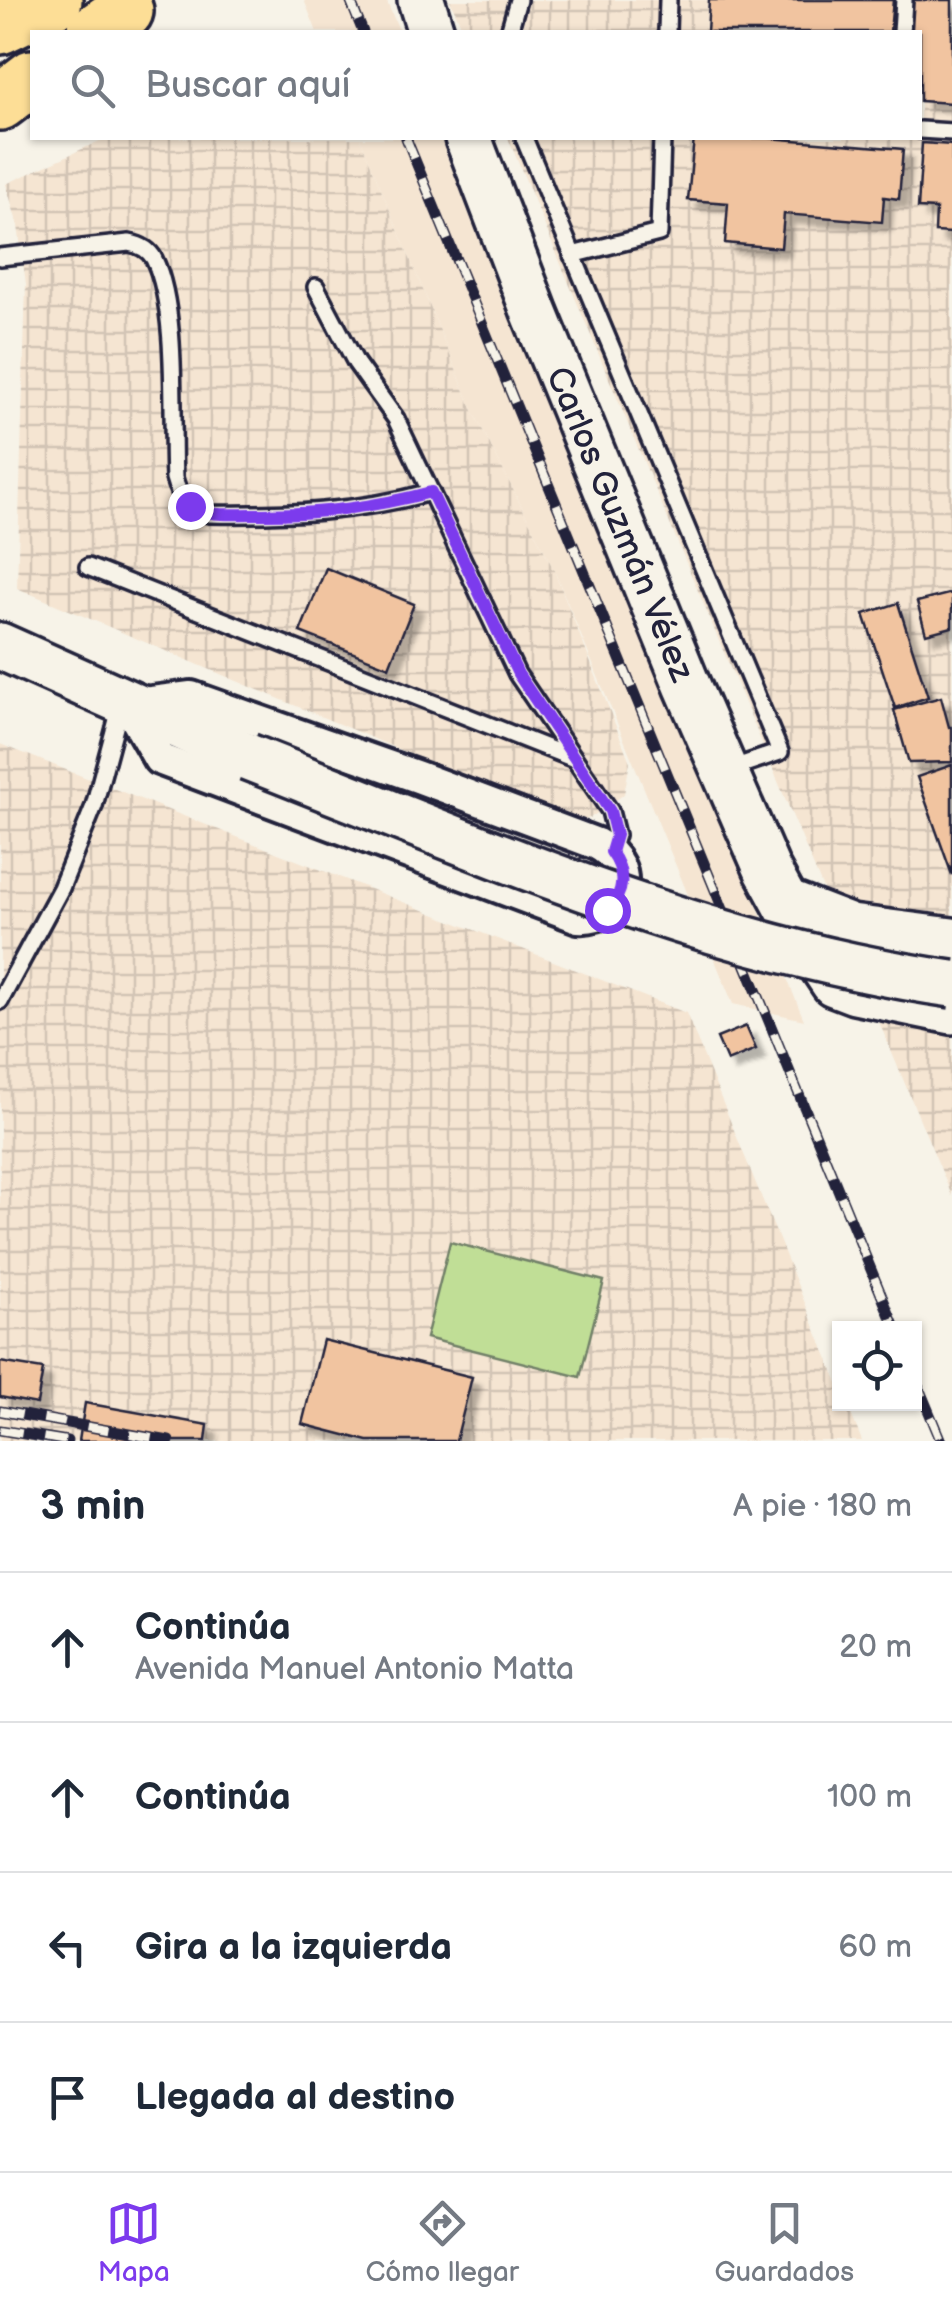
<!DOCTYPE html>
<html lang="es">
<head>
<meta charset="utf-8">
<style>
  :root { --surface:#fff; --page:#f2f2f3; --text:#1f2937; --muted:#747a83; --line:#e0e1e3; --accent:#7c3aed }
  body { margin:0; font-family:"Balsamiq Sans",sans-serif; background:var(--page); color:var(--text) }
  .controls { position:absolute; right:30px; bottom:30px; display:grid; overflow:hidden; border-radius:0px; box-shadow:0 2px 8px #0004 }
  .controls button { width:90px; height:90px; display:grid; place-items:center; padding:0; border:0; border-bottom:2px solid var(--line); background:var(--surface); color:var(--text); font:50px sans-serif }
  .stop { position:absolute; width:30px; height:30px; margin:-22px; border:8px solid #7c3aed; border-radius:50%; background:#fff }
  .stop.end { background:#7c3aed; border-color:#fff; box-shadow:0 2px 10px #0008 }
  .list { margin:0; padding:0; list-style:none }
  h2 { display:flex; justify-content:space-between; align-items:center; height:130px; margin:0; padding:0 40px; font-size:42px }
  h2 small { font-size:32px; font-weight:400; color:var(--muted) }
  .list li { display:grid; grid-template-columns:65px 1fr auto; gap:30px; align-items:center; box-sizing:border-box; height:150px; padding:0 40px; border-top:2px solid var(--line) }
  .list b { display:block; font-size:38px; white-space:nowrap }
  .list p { margin:0; font-size:32px; white-space:nowrap; color:var(--muted) }
  .list em { font-size:32px; font-style:normal; color:var(--muted) }
  .icon { flex:none; width:55px; height:55px; fill:none; stroke:currentColor; stroke-width:2; stroke-linecap:round; stroke-linejoin:round }
  .map { position:relative; flex:none; width:952px; height:1441px; overflow:hidden }
  .search { position:absolute; background:var(--surface); box-shadow:0 2px 8px #0004; left:30px; right:30px; top:30px; height:110px; display:flex; align-items:center; gap:25px; box-sizing:border-box; padding:0 35px; border-radius:0px; color:var(--muted); font-size:38px }
  .sheet { height:730px; background:var(--surface) }
  nav { display:flex; justify-content:space-around; align-items:center; box-sizing:border-box; height:140px; border-top:2px solid var(--line); background:var(--surface); font-size:28px; color:var(--muted) }
  nav a { display:grid; justify-items:center; gap:5px }
  nav .on { color:var(--accent) }
  .map>svg:first-child { display:block }
  .built { fill:#f5e5d2 }
  .industrial { fill:url(#industrial-grid) }
  .pitch { fill:#c0de96; stroke:#718068; stroke-width:2.5 }
  .building { fill:#f1c4a0; stroke:#22223b; stroke-width:2.5; filter:url(#shadow) }
  .lines { fill:none; stroke-linecap:round; stroke-linejoin:round }
  .lane-casing { stroke:#22223b; stroke-width:22 }
  .street-casing { stroke:#22223b; stroke-width:38 }
  .secondary-casing { stroke:#22223b; stroke-width:52 }
  .highway-casing { stroke:#22223b; stroke-width:62 }
  .lane { stroke:#f7f3e8; stroke-width:15 }
  .street { stroke:#f7f3e8; stroke-width:30 }
  .secondary { stroke:#f7f3e8; stroke-width:45 }
  .highway { stroke:#fdde96; stroke-width:55 }
  .rail-casing { stroke:#22223b; stroke-width:11 }
  .rail { stroke:#f7f3e8; stroke-width:8; stroke-dasharray:22; stroke-linecap:butt }
  .secondary-bridge-casing { stroke:#22223b; stroke-width:52; stroke-linecap:butt }
  .secondary-bridge { stroke:#f7f3e8; stroke-width:45 }
  .route { stroke:#7c3aed; stroke-width:12 }
  .labels { text-anchor:middle; stroke-width:9; stroke-linejoin:round; paint-order:stroke }
  .street-label { font-size:35px; fill:#22223b; stroke:#f7f3e8 }
</style>
</head>
<body>
<div class="map">
<svg width="952" height="1441" viewBox="0 0 952 1441">
  <defs>
    <pattern id="industrial-grid" width="8" height="8" patternUnits="userSpaceOnUse" patternTransform="scale(2.5)"><rect width="8" height="8" fill="#f5e5d2"/><path d="M0 4h8M4 0v8" fill="none" stroke="#d2c4b5"/></pattern>
    <filter id="shadow"><feDropShadow dx="9" dy="9" stdDeviation="2.5" flood-color="#0004"/></filter>
  </defs>
  <rect width="100%" height="100%" fill="#f7f3e8"/>
  <filter id="ink" filterUnits="userSpaceOnUse"><feTurbulence type="fractalNoise" baseFrequency=".01" numOctaves="2"/><feDisplacementMap in="SourceGraphic" scale="20" xChannelSelector="R" yChannelSelector="G"/><feConvolveMatrix kernelMatrix="1 2 1 2 8 2 1 2 1" color-interpolation-filters="sRGB"/></filter>
  <g filter="url(#ink)">
    <g class="built">
      <path d="M304 0H386L400 32H317Z"/>
      <path d="M360 138H443L804 1020 733 1004 554 570 474 413Z"/>
    </g>
    <g class="industrial">
      <path d="M450 0H952V1196L508 138H920V32H464Z"/>
      <path d="M106 138H360L474 413 554 570 630 762 624 794 612 803 590 818 573 823 17 588 26 284 18 226 6 184Z"/>
      <path d="M0 744 686 1013 839 1386 840 1404H847L862 1441H0Z"/>
    </g>
    <path class="pitch" d="M450 1242 604 1281 580 1377 426 1338Z"/>
    <g class="building">
      <path d="M709 0H893L890 32H707Z"/>
      <path d="M912 0H952V103L920 101V32H910Z"/>
      <path d="M694 138H769L903 149 899 199 884 197 882 222 784 214 781 248 725 243 728 203 688 200Z"/>
      <path d="M922 143 952 145V233L935 232 936 209 918 208Z"/>
      <path d="M326 568 414 604 389 667 300 632Z"/>
      <path d="M952 593V627L926 634 917 602Z"/>
      <path d="M898 603 928 697 895 708 864 614Z"/>
      <path d="M941 697 949 727H952V762L909 763 894 710Z"/>
      <path d="M952 765V875L917 777Z"/>
      <path d="M746 1026 756 1049 727 1061 717 1038Z"/>
      <path d="M323 1340 472 1377 456 1441H368L302 1424Z"/>
      <path d="M0 1362 43 1369 37 1404 0 1397Z"/>
      <path d="M85 1403 208 1425 206 1441H79Z"/>
    </g>
    <g class="lines">
      <g class="lane-casing">
        <g id="lane">
          <path d="M509 32 518 0"/>
          <path d="M667 32 668 0"/>
          <path d="M902 32 904 0"/>
          <path d="M920 130 952 132"/>
          <path d="M524 138 780 752 727 770"/>
          <path d="M572 255 659 233 662 138"/>
          <path d="M0 257 129 243C140 245 149 249 154 259 179 310 171 420 174 478 179 498 189 508 209 514 288 515 354 513 431 492"/>
          <path d="M316 287 356 363 396 419 517 674 610 811 616 835 611 852"/>
          <path d="M88 567 572 758"/>
          <path d="M0 1001 61 888 94 806 121 705"/>
        </g>
      </g>
      <g class="street-casing">
        <path id="street" d="M191 697 418 777 597 844C639 866 625 920 578 917L159 759 128 705Z"/>
      </g>
      <g class="secondary-casing">
        <g id="secondary">
          <path d="M421 0 431 32"/>
          <path id="s1" d="M468 138 534 311 687 685 768 871 806 941 834 983 855 991 952 1011"/>
          <path d="M0 646 248 757"/>
          <path d="M786 903 851 928 952 941"/>
        </g>
      </g>
      <g class="highway-casing">
        <g id="highway">
          <path d="M0 26 54 0"/>
          <path d="M95 32 125 11"/>
          <path d="M0 102 32 78"/>
        </g>
      </g>
      <use href="#lane" class="lane"/>
      <use href="#street" class="street"/>
      <use href="#secondary" class="secondary"/>
      <use href="#highway" class="highway"/>
      <g class="rail-casing">
        <g id="rail">
          <path d="M350 0 363 32"/>
          <path d="M406 138 895 1328"/>
          <path d="M914 1376 941 1441"/>
          <path d="M0 1411 169 1441"/>
          <path d="M0 1430 67 1441"/>
        </g>
      </g>
      <use href="#rail" class="rail"/>
      <g class="secondary-bridge-casing">
        <path id="secondary-bridge" d="M248 757C478 847 705 949 952 984"/>
      </g>
      <use href="#secondary-bridge" class="secondary-bridge"/>
    </g>
  </g>
  <g class="lines" filter="url(#ink)">
    <path class="route" d="M190 506C210 517 231 514 252 514 314 515 371 508 431 492L518 674 610 811 616 835 611 852C626 872 625 893 607 910"/>
  </g>
  <g class="labels">
    <g class="street-label">
      <text dy="12" stroke="none"><textPath href="#s1" startOffset="415">Carlos Guzmán Vélez</textPath></text>
    </g>
  </g>
</svg>
<div class="controls">
<button><svg class="icon" aria-label="locate" viewBox="0 0 24 24"><circle cx="12" cy="12" r="6"/><path d="M12 2v4M12 18v4M2 12h4M18 12h4"/></svg></button>
</div>
<div class="stop" style="left:607px;top:910px"></div>
<div class="stop end" style="left:190px;top:506px"></div>
<div class="search"><svg class="icon" aria-label="search" viewBox="0 0 24 24"><circle cx="10" cy="10" r="6"/><path d="M15 15l6 6"/></svg>Buscar aquí</div>
</div>
<section class="sheet">
<h2>3 min<small>A pie · 180 m</small></h2>
<ul class="list">
<li><svg class="icon" aria-label="ahead" viewBox="0 0 24 24"><path d="M12 20V5M6 11l6-6 6 6"/></svg><div><b>Continúa</b><p>Avenida Manuel Antonio Matta</p></div><em>20 m</em></li>
<li><svg class="icon" aria-label="ahead" viewBox="0 0 24 24"><path d="M12 20V5M6 11l6-6 6 6"/></svg><div><b>Continúa</b></div><em>100 m</em></li>
<li><svg class="icon" aria-label="left" viewBox="0 0 24 24"><path d="M17 20v-9H6M10 6l-5 5 5 5"/></svg><div><b>Gira a la izquierda</b></div><em>60 m</em></li>
<li><svg class="icon" aria-label="arrive" viewBox="0 0 24 24"><path d="M6 21V4h12l-3 4 3 4H6"/></svg><div><b>Llegada al destino</b></div></li>
</ul>
</section>
<nav>
<a class="on"><svg class="icon" aria-label="map" viewBox="0 0 24 24"><path d="M3 6l6-2 6 2 6-2v14l-6 2-6-2-6 2zM9 4v14M15 6v14"/></svg>Mapa</a>
<a><svg class="icon" aria-label="directions" viewBox="0 0 24 24"><path d="M12 3l9 9-9 9-9-9zM9 14v-3h6M13 9l2 2-2 2"/></svg>Cómo llegar</a>
<a><svg class="icon" aria-label="saved" viewBox="0 0 24 24"><path d="M7 4h10v16l-5-4-5 4z"/></svg>Guardados</a>
</nav>
</body>
</html>
